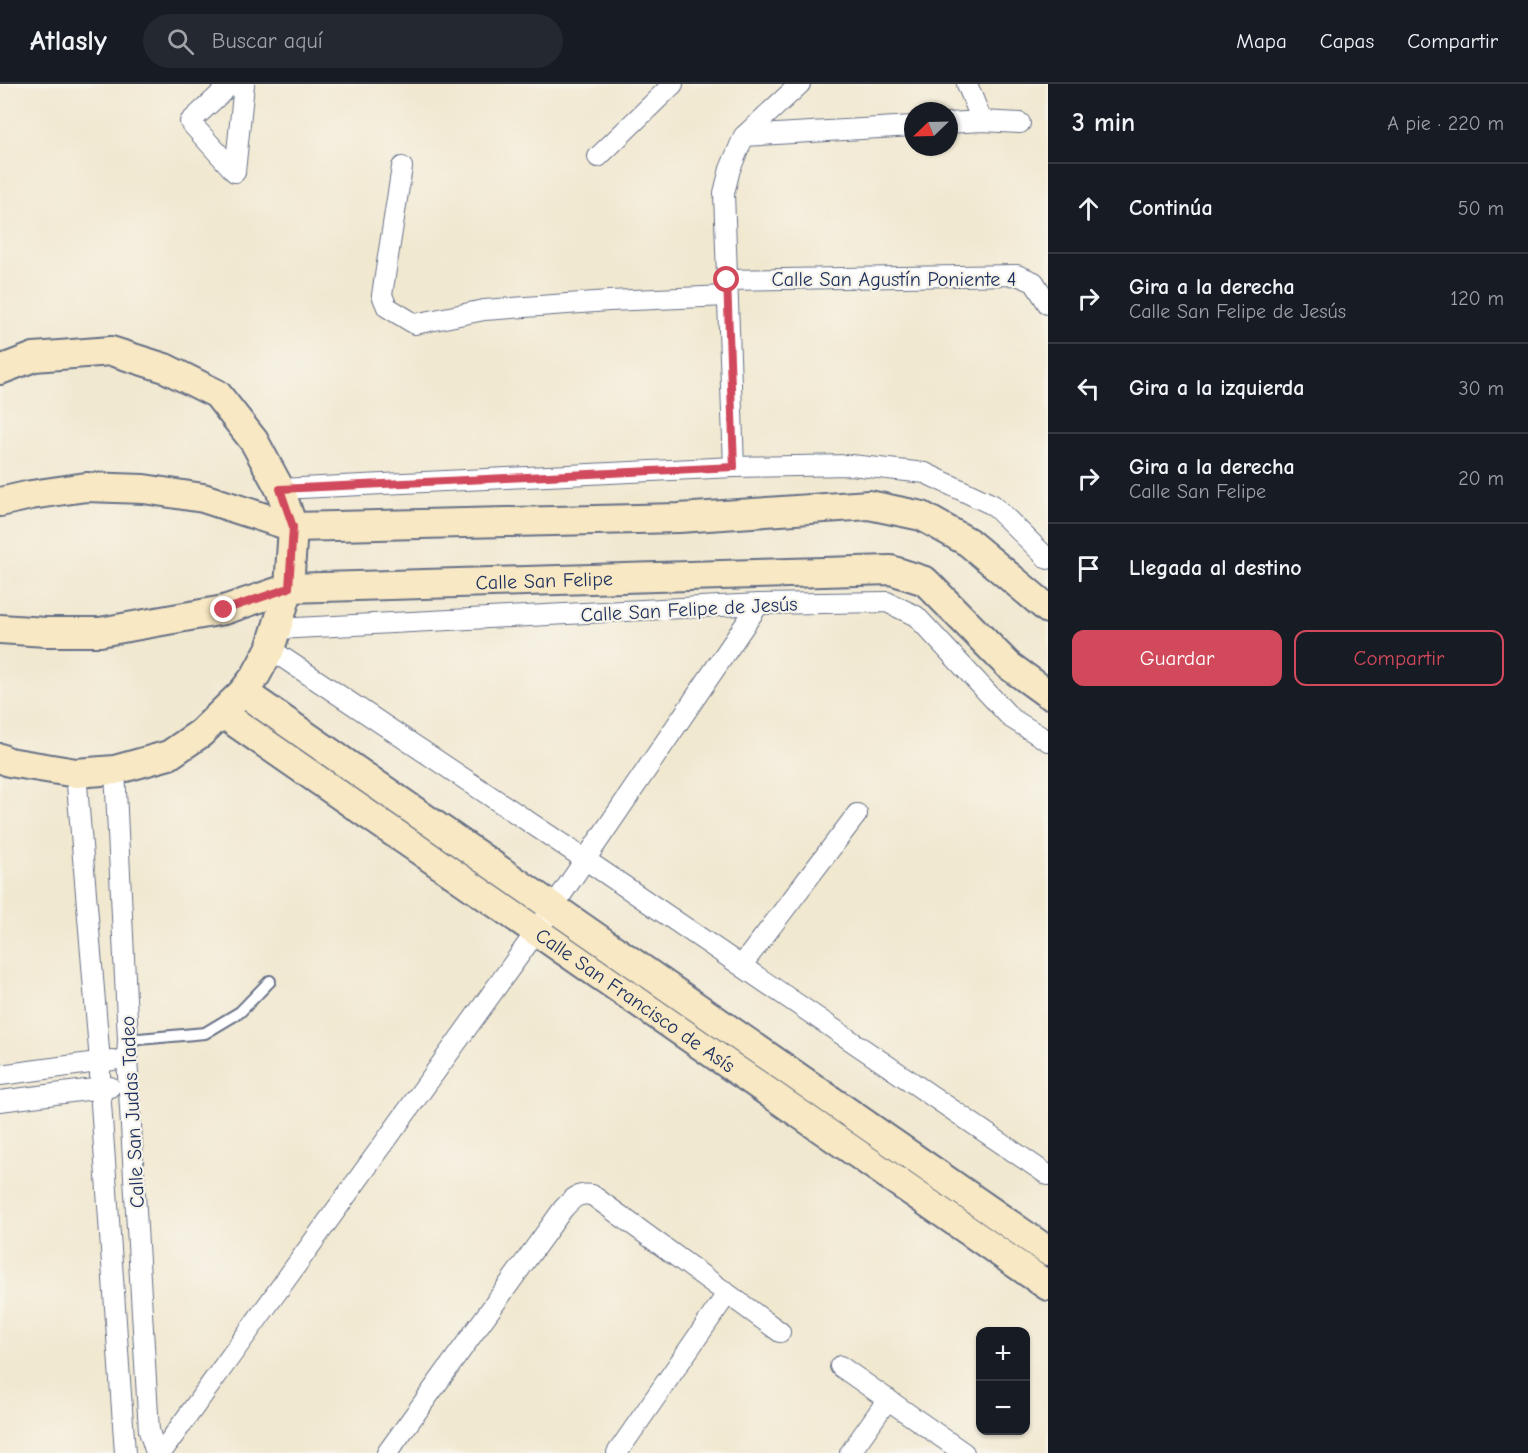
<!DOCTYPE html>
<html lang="es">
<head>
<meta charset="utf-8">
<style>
  :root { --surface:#171b24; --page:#242831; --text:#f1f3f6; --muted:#9ea1a6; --line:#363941; --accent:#d1495b }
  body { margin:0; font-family:"Comic Neue",sans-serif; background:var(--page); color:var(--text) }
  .controls { position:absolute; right:18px; bottom:18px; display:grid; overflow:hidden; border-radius:12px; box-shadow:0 2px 4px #0004 }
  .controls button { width:54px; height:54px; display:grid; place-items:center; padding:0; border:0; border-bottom:2px solid var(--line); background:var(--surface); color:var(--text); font:30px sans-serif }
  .compass { position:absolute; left:904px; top:18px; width:54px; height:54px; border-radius:50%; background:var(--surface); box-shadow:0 2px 4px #0004; rotate:247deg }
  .stop { position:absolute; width:18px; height:18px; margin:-14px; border:4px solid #d1495b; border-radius:50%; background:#fff }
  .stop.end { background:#d1495b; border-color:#fff; box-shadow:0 2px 6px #0008 }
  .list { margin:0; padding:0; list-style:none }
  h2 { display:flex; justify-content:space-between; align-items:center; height:78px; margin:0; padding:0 24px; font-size:26px }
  h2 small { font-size:20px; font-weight:400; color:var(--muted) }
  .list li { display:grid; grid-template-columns:39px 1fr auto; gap:18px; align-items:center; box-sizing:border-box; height:90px; padding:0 24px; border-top:2px solid var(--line) }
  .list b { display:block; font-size:22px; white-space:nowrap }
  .list p { margin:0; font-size:20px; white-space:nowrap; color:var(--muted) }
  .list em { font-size:20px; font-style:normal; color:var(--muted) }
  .actions { display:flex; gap:12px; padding:18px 24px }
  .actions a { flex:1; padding:14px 0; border:2px solid var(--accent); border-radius:12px; text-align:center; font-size:21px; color:var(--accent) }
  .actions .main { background:var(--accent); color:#fff }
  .icon { flex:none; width:33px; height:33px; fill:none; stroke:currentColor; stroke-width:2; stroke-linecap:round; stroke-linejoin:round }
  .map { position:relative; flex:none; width:1048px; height:1369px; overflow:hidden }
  header { display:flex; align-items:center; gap:36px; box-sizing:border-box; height:84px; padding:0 30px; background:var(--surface); border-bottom:2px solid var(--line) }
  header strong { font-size:28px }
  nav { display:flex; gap:33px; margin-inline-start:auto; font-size:21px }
  .search { width:420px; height:54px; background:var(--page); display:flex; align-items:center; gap:15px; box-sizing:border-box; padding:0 21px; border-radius:33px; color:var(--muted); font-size:22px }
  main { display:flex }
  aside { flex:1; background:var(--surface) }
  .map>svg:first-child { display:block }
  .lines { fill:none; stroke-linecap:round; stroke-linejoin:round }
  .lane-casing { stroke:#667086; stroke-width:14 }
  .street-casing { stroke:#667086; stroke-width:22 }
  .secondary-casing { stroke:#667086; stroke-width:32 }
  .lane { stroke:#fff; stroke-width:10 }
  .street { stroke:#fff; stroke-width:20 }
  .secondary { stroke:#f8e8c3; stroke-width:28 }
  .route { stroke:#d1495b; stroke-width:8 }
  .labels { text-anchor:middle; stroke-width:4.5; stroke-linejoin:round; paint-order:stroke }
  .street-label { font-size:20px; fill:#1b2f5e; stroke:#f7f3e8 }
</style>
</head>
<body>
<header>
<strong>Atlasly</strong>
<div class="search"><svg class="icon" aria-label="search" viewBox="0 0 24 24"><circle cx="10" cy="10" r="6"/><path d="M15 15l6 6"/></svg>Buscar aquí</div>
<nav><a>Mapa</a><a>Capas</a><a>Compartir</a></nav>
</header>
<main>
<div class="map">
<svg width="1048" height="1369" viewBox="0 0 1048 1369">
  <rect width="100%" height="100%" fill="#f7f3e8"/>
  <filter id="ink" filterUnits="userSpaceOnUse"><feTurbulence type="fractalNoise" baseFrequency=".0167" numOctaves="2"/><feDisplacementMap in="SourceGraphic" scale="12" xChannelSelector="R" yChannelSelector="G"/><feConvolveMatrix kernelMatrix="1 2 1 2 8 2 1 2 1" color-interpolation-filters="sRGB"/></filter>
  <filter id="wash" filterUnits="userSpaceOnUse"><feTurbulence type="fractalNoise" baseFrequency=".008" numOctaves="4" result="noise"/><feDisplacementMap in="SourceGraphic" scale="24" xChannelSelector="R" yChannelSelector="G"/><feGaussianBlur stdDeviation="1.35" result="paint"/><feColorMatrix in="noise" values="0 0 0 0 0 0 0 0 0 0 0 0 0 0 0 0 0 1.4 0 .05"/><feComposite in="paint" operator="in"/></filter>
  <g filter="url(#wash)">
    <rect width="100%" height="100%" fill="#f1e8d0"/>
  </g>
  <g filter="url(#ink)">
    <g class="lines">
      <g class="lane-casing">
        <path id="lane" d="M128 956 205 949 240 928 270 897"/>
      </g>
      <g class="street-casing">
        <g id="street">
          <path d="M231 0 190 38 235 88"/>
          <path d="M967 0 982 37"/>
          <path d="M949 39 982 37 1020 39"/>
          <path d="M744 52 913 42"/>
          <path d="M598 73 673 0"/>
          <path d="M402 83 382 211 387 223 415 240 484 226 609 217 727 212"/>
          <path d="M235 88 244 0"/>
          <path d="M727 196 1017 191 1034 198 1048 220"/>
          <path d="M734 383 724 109 730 85 744 52 800 0"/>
          <path d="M280 405 734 383 851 381 925 389 993 421 1048 475"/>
          <path d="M277 545 759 520 887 518 916 532 1011 634 1048 657"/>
          <path d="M270 565 586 776 1048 1091"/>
          <path d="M115 686 128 956 127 974 149 1347 156 1369"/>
          <path d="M76 689 100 978V1005L125 1369"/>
          <path d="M742 881 857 730"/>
          <path d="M0 991 113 976"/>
          <path d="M0 1017 110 1003"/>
          <path d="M840 1282 964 1369"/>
          <path d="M161 1369 536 848 759 520"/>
          <path d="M387 1369 563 1125C573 1114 577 1109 592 1111L780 1248"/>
          <path d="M617 1369 727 1210"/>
          <path d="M850 1369 888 1315"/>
        </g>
      </g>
      <g class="secondary-casing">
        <g id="secondary">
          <path d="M0 286 34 273 111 267 165 284 217 310 254 357 280 405 293 443 289 504 270 565 256 591 243 608 201 649 169 671 115 686 76 689 9 678 0 674"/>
          <path d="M0 418 31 411 86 403 144 405 203 414 293 443 679 434 869 421 922 432 968 458 1048 525"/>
          <path id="s1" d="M0 545 46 548H100L224 526 289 504 891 486 925 497 1008 581 1048 610"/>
          <path d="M243 608 1048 1167"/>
          <path id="s2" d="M223 630 1048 1202"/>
        </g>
      </g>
      <use href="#lane" class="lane"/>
      <use href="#street" class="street"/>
      <use href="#secondary" class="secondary"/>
    </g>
  </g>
  <g class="lines" filter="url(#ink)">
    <path class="route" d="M224 526 289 504 293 443 280 405 734 383 727 196"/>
  </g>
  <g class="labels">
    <g class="street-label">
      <text x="894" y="202">Calle San Agustín Poniente 4</text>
      <text dy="7" stroke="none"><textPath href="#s1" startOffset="550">Calle San Felipe</textPath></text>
      <text transform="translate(689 525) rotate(-3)" y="7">Calle San Felipe de Jesús</text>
      <text dy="7" stroke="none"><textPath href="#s2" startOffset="502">Calle San Francisco de Asís</textPath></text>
      <text transform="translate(132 1028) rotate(-93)" y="7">Calle San Judas Tadeo</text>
    </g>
  </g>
</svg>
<div class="controls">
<button>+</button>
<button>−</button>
</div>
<svg class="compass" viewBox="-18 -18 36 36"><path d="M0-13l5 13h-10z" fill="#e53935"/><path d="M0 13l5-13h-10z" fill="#9ea1a6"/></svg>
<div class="stop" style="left:727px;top:196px"></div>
<div class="stop end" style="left:224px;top:526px"></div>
</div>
<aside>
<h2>3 min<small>A pie · 220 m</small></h2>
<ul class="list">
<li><svg class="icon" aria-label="ahead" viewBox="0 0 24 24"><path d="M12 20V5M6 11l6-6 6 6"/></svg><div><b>Continúa</b></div><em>50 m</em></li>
<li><svg class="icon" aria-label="right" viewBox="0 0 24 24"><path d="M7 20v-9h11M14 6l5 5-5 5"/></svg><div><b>Gira a la derecha</b><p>Calle San Felipe de Jesús</p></div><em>120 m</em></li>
<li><svg class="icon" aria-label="left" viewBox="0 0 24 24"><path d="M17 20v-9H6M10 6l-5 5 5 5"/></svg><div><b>Gira a la izquierda</b></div><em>30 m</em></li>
<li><svg class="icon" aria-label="right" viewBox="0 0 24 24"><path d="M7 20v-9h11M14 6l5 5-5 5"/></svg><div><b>Gira a la derecha</b><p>Calle San Felipe</p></div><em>20 m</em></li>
<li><svg class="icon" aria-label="arrive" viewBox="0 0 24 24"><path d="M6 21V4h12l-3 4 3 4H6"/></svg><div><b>Llegada al destino</b></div></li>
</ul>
<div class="actions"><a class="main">Guardar</a><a>Compartir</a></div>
</aside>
</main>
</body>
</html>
